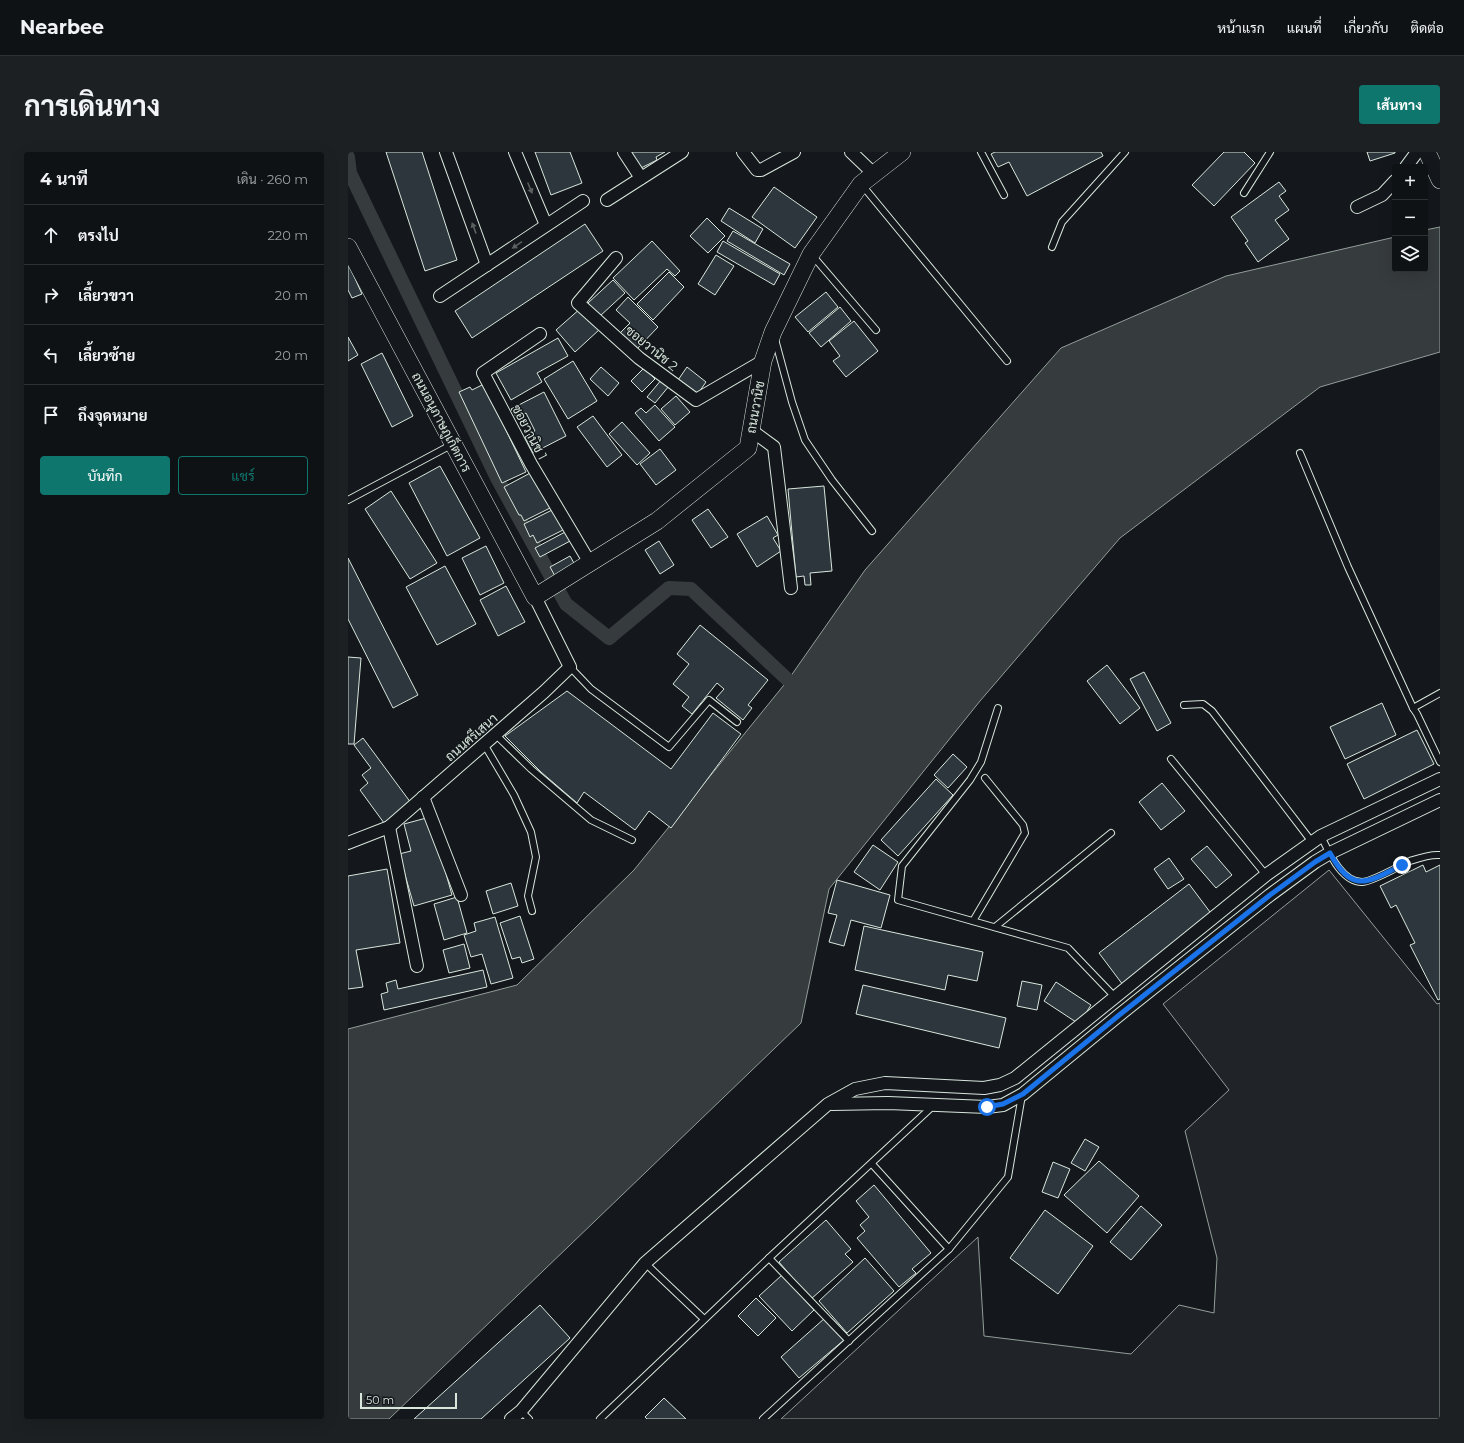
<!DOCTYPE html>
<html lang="th">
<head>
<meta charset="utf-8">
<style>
  :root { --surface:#0f1215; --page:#1d2022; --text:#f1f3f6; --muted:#9b9ea0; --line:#2f3234; --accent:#0f766e }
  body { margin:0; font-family:Montserrat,Sarabun,sans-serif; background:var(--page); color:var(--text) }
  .controls { position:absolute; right:12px; top:12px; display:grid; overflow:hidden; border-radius:4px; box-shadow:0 4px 16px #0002 }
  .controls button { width:36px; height:36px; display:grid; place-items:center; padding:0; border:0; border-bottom:1px solid var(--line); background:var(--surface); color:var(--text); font:20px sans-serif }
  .scale { position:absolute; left:12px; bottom:10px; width:97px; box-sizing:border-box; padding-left:4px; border:2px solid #d8e6dc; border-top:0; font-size:11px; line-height:14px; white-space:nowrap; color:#d8e6dc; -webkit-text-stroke:3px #14181c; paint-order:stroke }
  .stop { position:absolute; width:12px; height:12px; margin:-9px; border:3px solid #1a73e8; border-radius:50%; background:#fff }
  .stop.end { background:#1a73e8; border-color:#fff; box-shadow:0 1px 4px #0008 }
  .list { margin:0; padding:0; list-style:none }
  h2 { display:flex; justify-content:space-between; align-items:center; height:52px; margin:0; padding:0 16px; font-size:17px }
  h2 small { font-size:13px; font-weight:400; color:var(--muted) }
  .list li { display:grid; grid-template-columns:26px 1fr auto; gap:12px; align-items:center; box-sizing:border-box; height:60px; padding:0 16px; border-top:1px solid var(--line) }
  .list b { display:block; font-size:15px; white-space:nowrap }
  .list em { font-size:13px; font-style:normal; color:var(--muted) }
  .actions { display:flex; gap:8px; padding:12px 16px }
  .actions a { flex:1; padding:9px 0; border:1px solid var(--accent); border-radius:4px; text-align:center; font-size:14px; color:var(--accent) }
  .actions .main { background:var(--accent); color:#fff }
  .icon { flex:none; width:22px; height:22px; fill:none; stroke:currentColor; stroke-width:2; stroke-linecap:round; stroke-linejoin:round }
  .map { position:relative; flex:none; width:1092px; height:1267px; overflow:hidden; border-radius:4px }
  header { display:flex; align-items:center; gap:24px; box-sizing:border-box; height:56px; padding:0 20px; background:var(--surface); border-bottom:1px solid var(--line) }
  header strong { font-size:19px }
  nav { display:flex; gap:22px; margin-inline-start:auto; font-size:14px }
  .intro { display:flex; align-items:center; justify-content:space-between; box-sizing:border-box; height:96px; padding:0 24px }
  h1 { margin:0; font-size:28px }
  .button { padding:10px 18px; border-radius:4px; background:var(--accent); color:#fff; font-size:14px; font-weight:700 }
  main { display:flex; gap:24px; padding:0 24px }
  aside { flex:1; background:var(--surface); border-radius:4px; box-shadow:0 4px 16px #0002 }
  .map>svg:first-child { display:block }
  .green { fill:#202428; stroke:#939e99 }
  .water { fill:#363b3e; stroke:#939e99 }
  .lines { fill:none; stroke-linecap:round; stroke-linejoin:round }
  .canal { stroke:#363b3e; stroke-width:14 }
  .building { fill:#2c363c; stroke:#d8e6dc }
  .lane-casing { stroke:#d8e6dc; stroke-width:8 }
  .street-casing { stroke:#d8e6dc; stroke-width:14 }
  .secondary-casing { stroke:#d8e6dc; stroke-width:18 }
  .lane { stroke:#14181c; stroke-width:6 }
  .street { stroke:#14181c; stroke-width:12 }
  .secondary { stroke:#14181c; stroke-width:17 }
  .oneway { fill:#59605f }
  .route { stroke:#1a73e8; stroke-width:5 }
  .labels { text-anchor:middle; stroke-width:3; stroke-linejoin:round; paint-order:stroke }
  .street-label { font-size:13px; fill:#d8e6dc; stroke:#14181c }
</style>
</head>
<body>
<header>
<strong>Nearbee</strong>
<nav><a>หน้าแรก</a><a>แผนที่</a><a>เกี่ยวกับ</a><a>ติดต่อ</a></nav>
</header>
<div class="intro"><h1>การเดินทาง</h1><a class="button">เส้นทาง</a></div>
<main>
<aside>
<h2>4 นาที<small>เดิน · 260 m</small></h2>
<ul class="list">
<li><svg class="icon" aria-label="ahead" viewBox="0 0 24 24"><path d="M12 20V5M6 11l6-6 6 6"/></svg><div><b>ตรงไป</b></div><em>220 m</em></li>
<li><svg class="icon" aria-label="right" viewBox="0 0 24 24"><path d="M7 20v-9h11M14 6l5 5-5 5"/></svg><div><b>เลี้ยวขวา</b></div><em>20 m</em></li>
<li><svg class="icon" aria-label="left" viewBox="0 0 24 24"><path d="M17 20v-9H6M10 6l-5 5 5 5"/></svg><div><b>เลี้ยวซ้าย</b></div><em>20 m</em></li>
<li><svg class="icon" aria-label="arrive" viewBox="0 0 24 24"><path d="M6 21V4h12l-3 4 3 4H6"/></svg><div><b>ถึงจุดหมาย</b></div></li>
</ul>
<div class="actions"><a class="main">บันทึก</a><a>แชร์</a></div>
</aside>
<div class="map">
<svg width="1092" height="1267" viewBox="0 0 1092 1267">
  <rect width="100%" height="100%" fill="#14181c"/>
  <path class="green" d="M981 718 1089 852 1092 851V1267H433L630 1085 636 1184 783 1202 831 1153 866 1161 869 1106 837 979 881 938 815 852Z"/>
  <path class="water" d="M1092 75V200L972 235 772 386 632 549 481 737 453 871 41 1267H0V877L169 833 286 718 440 528 517 418 713 196 878 124 1047 85V117H1077V78Z"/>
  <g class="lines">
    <path class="canal" d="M0 5 2 21 149 326 218 452 261 486 321 436 343 437 440 528"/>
  </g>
  <g class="building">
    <path d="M38 0H74L109 108 77 119Z"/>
    <path d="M187 0H222L234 31 203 43Z"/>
    <path d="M279 0H317L308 5 309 8 289 18Z"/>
    <path d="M647 0H753L755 4 679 44 661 10 650 15 643 2Z"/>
    <path d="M876 0H896L907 11 866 54 844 33Z"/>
    <path d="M1019 0H1047V1L1022 9Z"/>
    <path d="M931 30 938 39 931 44 941 58 927 68 941 87 910 110 897 91 900 89 883 65Z"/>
    <path d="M426 35 469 65 447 96 404 65Z"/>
    <path d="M381 56 415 77 407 91 373 69Z"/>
    <path d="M359 66 377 84 360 101 342 84Z"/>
    <path d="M237 72 255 99 124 186 107 159Z"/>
    <path d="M385 79 442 112 436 123 379 89Z"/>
    <path d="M304 89 332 119 327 124 319 117 286 148 265 126Z"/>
    <path d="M375 89 432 122 426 133 369 100Z"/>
    <path d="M368 103 386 114 367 143 350 132Z"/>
    <path d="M0 111 14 142 4 146 0 138Z"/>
    <path d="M321 120 336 135 305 168 289 152Z"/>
    <path d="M265 128 277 141 252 164 240 151Z"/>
    <path d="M478 140 490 155 460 180 447 165Z"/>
    <path d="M280 145 310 175 287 199 270 183 282 171 268 158Z"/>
    <path d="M492 155 503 169 473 195 461 181Z"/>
    <path d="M233 156 252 177 227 200 208 178Z"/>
    <path d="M506 169 530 199 498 225 485 209 492 204 481 189Z"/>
    <path d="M0 185 10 203 0 209Z"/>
    <path d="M210 186 220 204 189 221 194 230 163 248 148 221Z"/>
    <path d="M34 201 65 264 44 275 13 212Z"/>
    <path d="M225 209 249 249 220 267 196 227Z"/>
    <path d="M253 215 271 231 260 244 242 227Z"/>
    <path d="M339 215 358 230 349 243 330 228Z"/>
    <path d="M296 216 307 227 294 240 283 229Z"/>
    <path d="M314 227 321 234 307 251 299 245Z"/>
    <path d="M136 232 178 320 154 331 111 240 122 235 124 238Z"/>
    <path d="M196 240 218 284 185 301 177 285 187 279 178 261 169 266 163 257Z"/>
    <path d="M328 244 342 260 327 273 313 257Z"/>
    <path d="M307 253 327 275 311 289 287 261 293 256 298 261Z"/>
    <path d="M245 264 274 303 259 315 229 275Z"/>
    <path d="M274 270 302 301 289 313 261 282Z"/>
    <path d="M312 297 328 318 308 333 292 312Z"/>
    <path d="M92 314 132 386 99 404 61 331Z"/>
    <path d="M186 319 204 355 176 369 173 363H171L156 335Z"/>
    <path d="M476 334 484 419 462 421 463 433H457L456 424 448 425 440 337Z"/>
    <path d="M43 339 89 411 62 427 17 357Z"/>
    <path d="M206 357 215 378 189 391 185 383 182 385 176 372Z"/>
    <path d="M360 357 380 385 363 396 344 368Z"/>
    <path d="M419 364 430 383 425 386 433 399 409 415 389 382Z"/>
    <path d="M219 379 224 388 192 405 187 396Z"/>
    <path d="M311 389 326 413 312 422 297 398Z"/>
    <path d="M138 394 156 431 132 443 114 406Z"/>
    <path d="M222 404 227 413 207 424 202 415Z"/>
    <path d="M0 406 70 543 45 556 0 467Z"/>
    <path d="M97 414 128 472 89 493 58 435Z"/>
    <path d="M158 434 177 470 150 484 132 448Z"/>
    <path d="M352 473 420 528 400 553 404 556 395 568 368 546 376 537 369 531 344 562 334 554 341 545 325 532 341 512 329 502Z"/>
    <path d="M0 505 13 506 6 592H0Z"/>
    <path d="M759 513 792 556 772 572 739 529Z"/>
    <path d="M796 520 823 571 809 579 782 527Z"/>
    <path d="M219 539 323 617 365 561 393 582 323 676 301 659 287 678 236 640 229 651 193 620 157 584Z"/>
    <path d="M1034 551 1048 583 997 607 982 575Z"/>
    <path d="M1069 578 1086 612 1016 647 999 612Z"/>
    <path d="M15 586 63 651 36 671 12 638 20 631 14 623 23 616 6 593Z"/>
    <path d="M605 602 619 615 600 636 586 623Z"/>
    <path d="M588 627 605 643 550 704 533 688Z"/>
    <path d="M814 631 837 659 813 678 791 650Z"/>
    <path d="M82 665 104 743 66 754 51 702 63 699 56 672Z"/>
    <path d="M525 693 550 710 532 738 506 720Z"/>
    <path d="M859 694 884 723 868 736 843 707Z"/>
    <path d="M821 706 836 727 820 737 806 717Z"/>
    <path d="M1075 713 1078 720 1092 713V847L1090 848 1062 793 1067 791 1048 753 1043 756 1032 734Z"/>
    <path d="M39 717 52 791 8 798 15 835 0 837V724Z"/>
    <path d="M489 728 542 743 533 776 503 768 496 794 481 790 489 763 480 761Z"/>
    <path d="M163 731 170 754 145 762 138 739Z"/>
    <path d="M841 732 865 764 775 833 751 801Z"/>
    <path d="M109 745 119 781 96 788 86 752Z"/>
    <path d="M172 764 186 807 174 811 172 805 164 807 152 771Z"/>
    <path d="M147 765 165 826 143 832 134 802 123 805 116 783 128 779 126 771Z"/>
    <path d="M516 774 635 800 629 829 600 823 597 838 507 818Z"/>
    <path d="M116 792 122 816 101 821 95 798Z"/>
    <path d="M135 818 139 835 36 858 33 842 40 840 38 831 48 828 50 837Z"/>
    <path d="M674 829 694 833 689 858 669 854Z"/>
    <path d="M708 830 743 853 731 872 696 849Z"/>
    <path d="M515 833 658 866 651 896 508 862Z"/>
    <path d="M737 987 751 995 737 1019 723 1011Z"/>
    <path d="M751 1009 791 1044 759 1081 716 1043Z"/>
    <path d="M705 1010 722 1017 710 1046 694 1040Z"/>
    <path d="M526 1033 583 1101 564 1117 568 1121 551 1135 509 1086 517 1079 512 1073 521 1065 508 1049Z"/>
    <path d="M793 1054 814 1073 783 1108 762 1090Z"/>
    <path d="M697 1058 745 1094 710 1142 662 1106Z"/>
    <path d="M478 1068 503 1097 497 1102 505 1110 463 1147 431 1110Z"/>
    <path d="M517 1106 546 1139 499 1181 471 1149Z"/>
    <path d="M434 1123 466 1158 444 1179 411 1144Z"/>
    <path d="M408 1146 428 1166 410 1184 390 1164Z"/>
    <path d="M192 1153 222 1186 133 1267H66Z"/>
    <path d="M477 1166 496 1188 451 1226 433 1205Z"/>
    <path d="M316 1246 338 1267H299L297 1265Z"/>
  </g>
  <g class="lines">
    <g class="lane-casing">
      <g id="lane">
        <path d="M633 0 656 43"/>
        <path d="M514 33 659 209"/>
        <path d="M896 41 922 0"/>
        <path d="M704 95 714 70 777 0"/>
        <path d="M464 103 528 178"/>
        <path d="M427 187 444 250 457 288 484 328 524 379"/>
        <path d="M952 301 1000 415 1065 556 1069 562 1092 610"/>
        <path d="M0 348 105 292"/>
        <path d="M222 515 243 537 321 595 361 548 389 570"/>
        <path d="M836 553 855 552 864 559 964 690"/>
        <path d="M650 556 633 610 622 628 554 714 550 748 720 796 766 844"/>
        <path d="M1065 556 1092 541"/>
        <path d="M147 582 183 617 243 668 284 688"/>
        <path d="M136 592 166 643 183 680 188 705 180 744 184 759"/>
        <path d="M823 607 918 723"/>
        <path d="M973 684C981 700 993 730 1014 730 1024 730 1051 714 1062 709 1071 706 1082 702 1092 703"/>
        <path d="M625 769 677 681 675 673 637 626"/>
        <path d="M647 775 763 681"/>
        <path d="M524 1012 601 1097"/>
        <path d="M421 1106 501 1189"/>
        <path d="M297 1111 356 1167"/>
        <path d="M173 1259 181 1267"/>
        <path d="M252 1267 421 1106 586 953"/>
        <path d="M415 1267 601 1097 660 1025 674 943"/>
      </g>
    </g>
    <g class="street-casing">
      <g id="street">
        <path d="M98 0 139 113"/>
        <path d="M167 0 198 73"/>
        <path d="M276 0 293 26"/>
        <path d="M395 0 409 18H413L446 0"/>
        <path d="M503 0 526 22"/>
        <path d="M1058 15 1069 0"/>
        <path d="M259 48 334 0"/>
        <path d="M1009 55 1034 43 1047 29"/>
        <path d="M268 106 230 151 291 206 348 248 415 209"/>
        <path d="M92 144 235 49"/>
        <path d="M192 182 135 221 183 312 242 411"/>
        <path d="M403 278 426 295 443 436"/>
        <path d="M75 645 113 743"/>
        <path d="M41 675 69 814"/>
        <path d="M0 691 41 675 196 540 222 515 187 445"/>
        <path d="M484 952 540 951 639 955 655 953 675 942 770 864 922 743 967 710 982 701 1092 648"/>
        <path d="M163 1267 173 1259 297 1111 480 952 507 937 537 931 636 936 652 933 667 926 918 723 973 684 1092 627"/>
      </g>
    </g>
    <g class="secondary-casing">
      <g id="secondary">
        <path d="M1079 0 1092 28"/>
        <path d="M0 95 187 445 309 369 400 296 415 209 425 180 463 102 513 32 554 0"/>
      </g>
    </g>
    <use href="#lane" class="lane"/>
    <use href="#street" class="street"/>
    <use href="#secondary" class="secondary"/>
  </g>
  <defs><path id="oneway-solid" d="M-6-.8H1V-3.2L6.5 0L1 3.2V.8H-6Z"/></defs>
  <g class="oneway">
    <use href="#oneway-solid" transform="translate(182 36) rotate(67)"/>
    <use href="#oneway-solid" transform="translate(126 76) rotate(-110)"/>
    <use href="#oneway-solid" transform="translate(169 93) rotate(146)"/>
  </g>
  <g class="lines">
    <path class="route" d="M639 955 655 952 675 942 770 864 922 743 967 710 982 701C1004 742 1019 731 1054 713"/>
  </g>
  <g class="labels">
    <g class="street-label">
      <text transform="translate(304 196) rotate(39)" y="5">ซอยวานิช 2</text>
      <text transform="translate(407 255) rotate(-80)" y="5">ถนนวานิช</text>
      <text transform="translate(94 270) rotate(62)" y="5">ถนนอนุภาษภูเก็ตการ</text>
      <text transform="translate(182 280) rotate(62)" y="5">ซอยวานิช 1</text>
      <text transform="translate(123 585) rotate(-41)" y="5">ถนนศรีเสนา</text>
    </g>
  </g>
</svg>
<div class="controls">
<button>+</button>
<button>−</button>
<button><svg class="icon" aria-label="layers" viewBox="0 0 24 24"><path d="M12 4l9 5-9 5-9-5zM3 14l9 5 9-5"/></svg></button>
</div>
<div class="scale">50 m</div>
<div class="stop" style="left:639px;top:955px"></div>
<div class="stop end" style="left:1054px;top:713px"></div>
</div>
</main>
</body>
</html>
